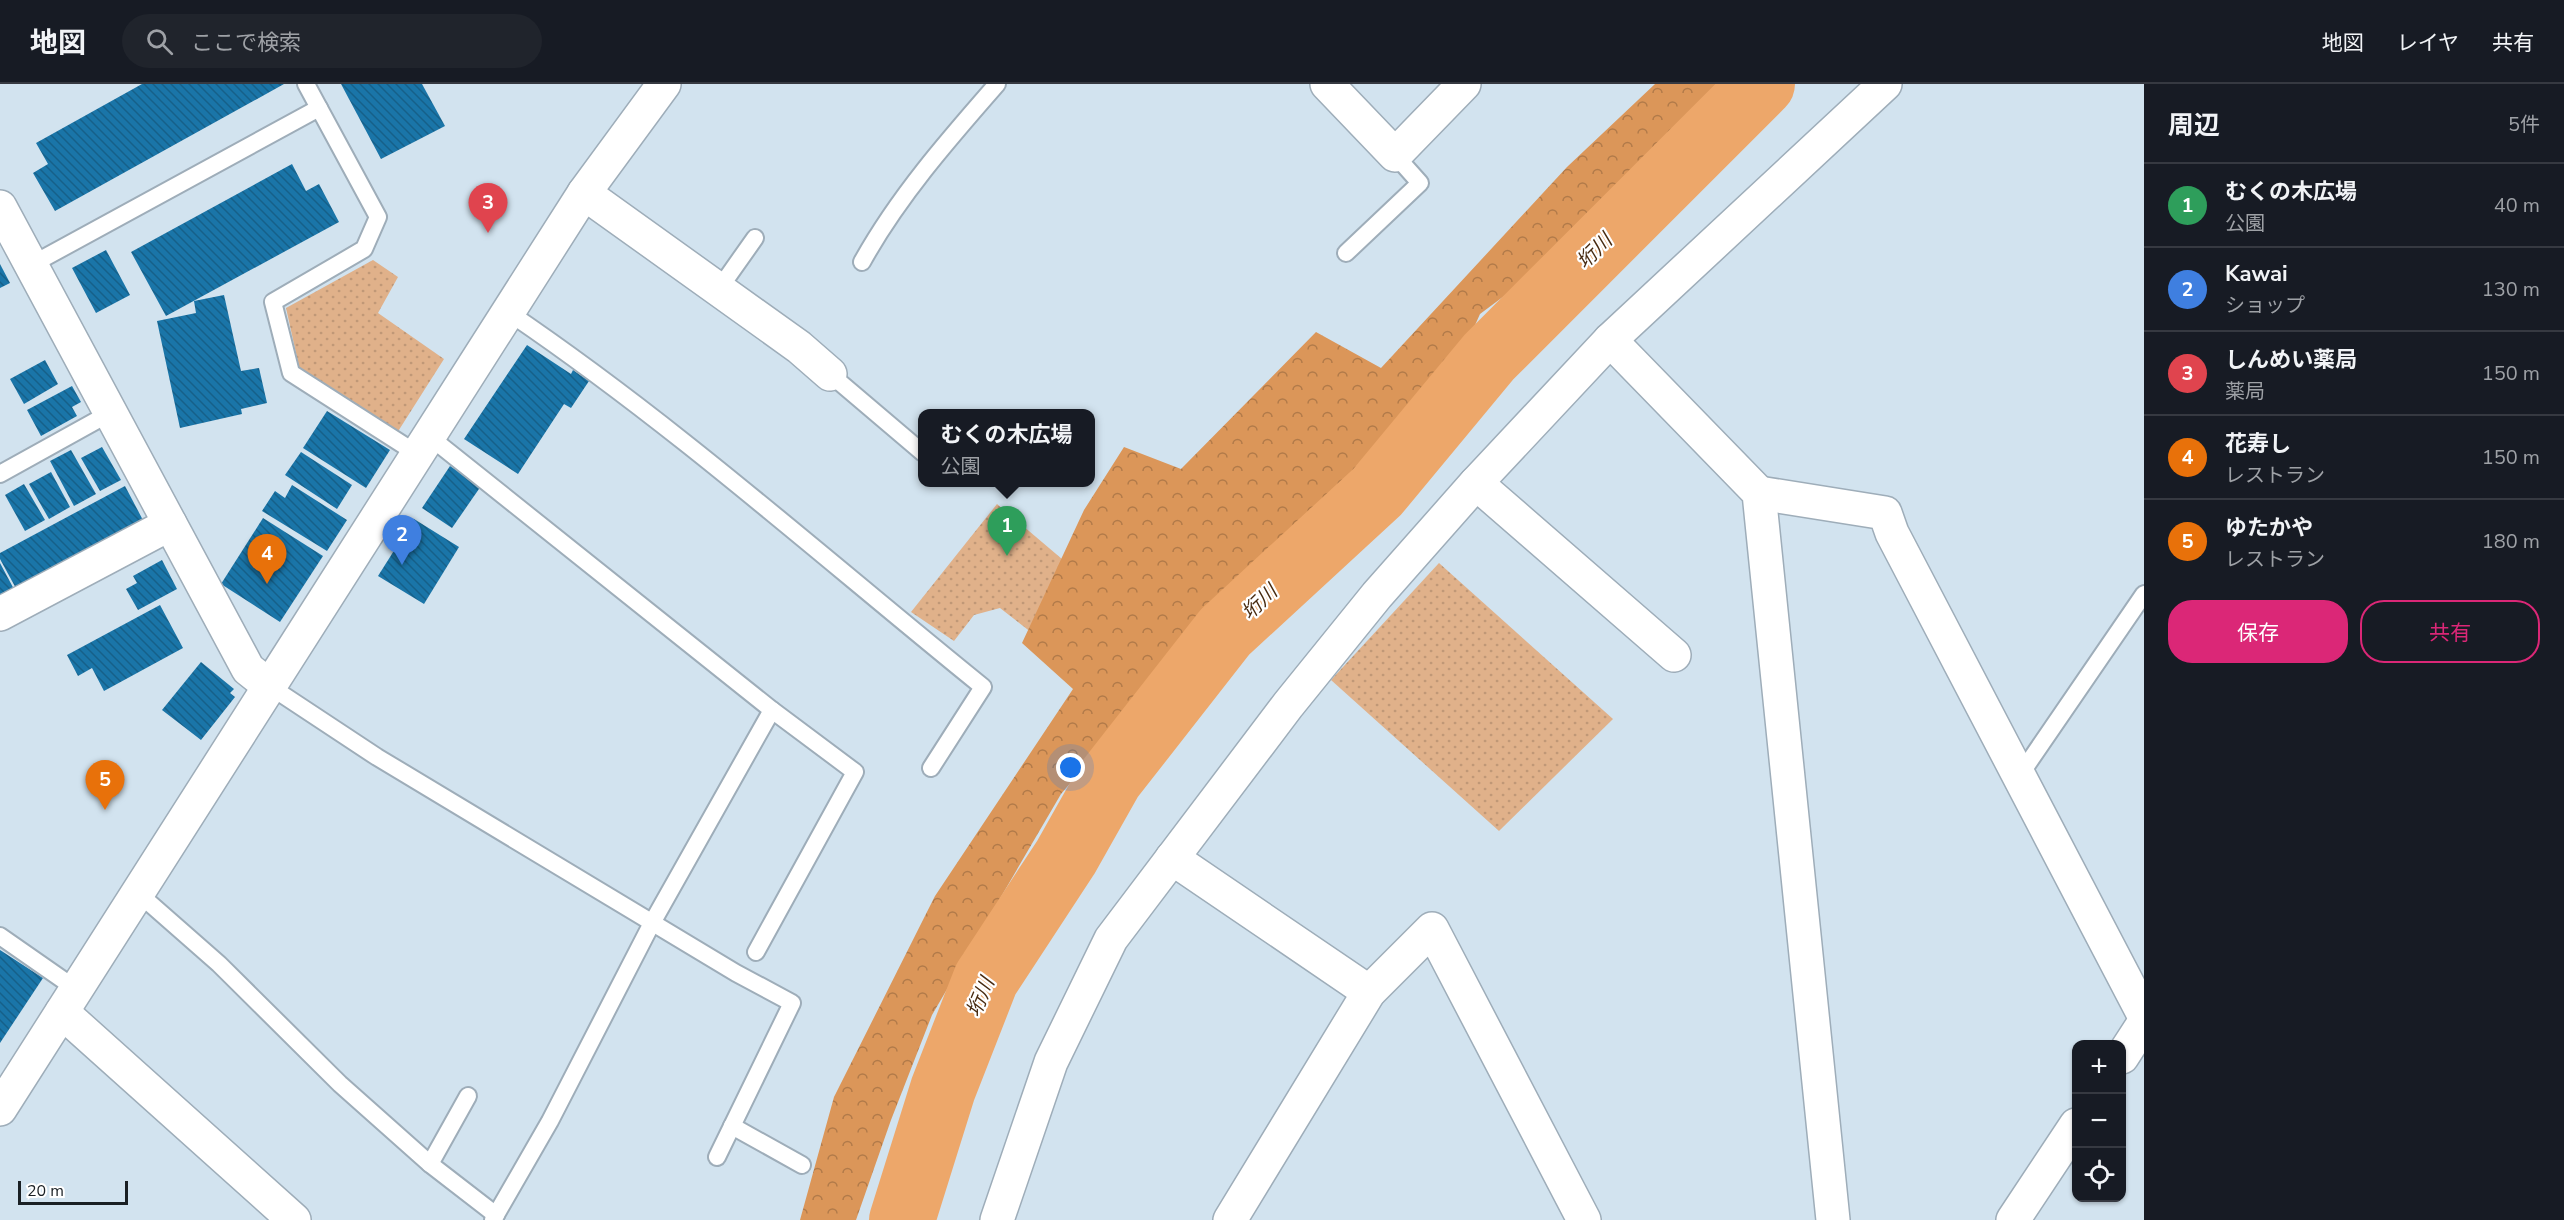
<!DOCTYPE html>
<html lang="ja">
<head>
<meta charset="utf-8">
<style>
  :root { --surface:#171b24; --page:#20242c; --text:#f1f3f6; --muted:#9ea1a6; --line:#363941; --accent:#db2777 }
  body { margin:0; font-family:"Nunito Sans","Noto Sans JP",sans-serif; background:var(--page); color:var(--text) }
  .controls { position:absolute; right:18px; bottom:18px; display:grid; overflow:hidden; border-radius:12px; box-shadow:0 2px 4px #0004 }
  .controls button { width:54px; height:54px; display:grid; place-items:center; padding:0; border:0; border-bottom:2px solid var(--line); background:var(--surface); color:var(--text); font:30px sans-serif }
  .scale { position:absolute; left:18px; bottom:15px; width:110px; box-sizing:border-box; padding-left:6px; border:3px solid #1a2024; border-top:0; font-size:16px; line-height:21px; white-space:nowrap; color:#1a2024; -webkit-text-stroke:4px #fff; paint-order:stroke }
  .you { position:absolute; left:1071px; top:684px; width:21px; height:21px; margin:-15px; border:4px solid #fff; border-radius:50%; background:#1a73e8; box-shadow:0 0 0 9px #1a73e833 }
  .badge { display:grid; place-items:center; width:39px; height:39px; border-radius:50%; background:var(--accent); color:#fff; font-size:20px; font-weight:700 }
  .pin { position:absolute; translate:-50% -50px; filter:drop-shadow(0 2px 3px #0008) }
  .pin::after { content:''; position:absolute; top:32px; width:21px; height:18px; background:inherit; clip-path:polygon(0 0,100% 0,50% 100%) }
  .popup { position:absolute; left:918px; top:325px; width:177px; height:78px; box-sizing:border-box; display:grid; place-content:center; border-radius:12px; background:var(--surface); filter:drop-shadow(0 2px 4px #0005); font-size:20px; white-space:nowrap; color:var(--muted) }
  .popup b { font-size:22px; color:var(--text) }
  .popup::after { content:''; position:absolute; left:50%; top:100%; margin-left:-12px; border:12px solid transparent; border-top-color:var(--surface) }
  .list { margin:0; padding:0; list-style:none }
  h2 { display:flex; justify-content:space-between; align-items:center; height:78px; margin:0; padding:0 24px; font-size:26px }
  h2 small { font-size:20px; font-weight:400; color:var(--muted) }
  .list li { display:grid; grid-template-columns:39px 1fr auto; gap:18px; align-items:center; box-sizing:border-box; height:84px; padding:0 24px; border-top:2px solid var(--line) }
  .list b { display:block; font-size:22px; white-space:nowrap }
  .list p { margin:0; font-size:20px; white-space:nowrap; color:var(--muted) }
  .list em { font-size:20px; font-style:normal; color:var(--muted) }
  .actions { display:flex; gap:12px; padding:18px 24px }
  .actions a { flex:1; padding:14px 0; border:2px solid var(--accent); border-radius:24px; text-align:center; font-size:21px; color:var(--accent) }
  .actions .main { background:var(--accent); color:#fff }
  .icon { flex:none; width:33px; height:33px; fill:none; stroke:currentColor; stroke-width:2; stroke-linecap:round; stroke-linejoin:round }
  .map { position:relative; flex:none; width:2144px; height:1136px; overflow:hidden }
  header { display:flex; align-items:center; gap:36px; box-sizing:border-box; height:84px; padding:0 30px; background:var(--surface); border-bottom:2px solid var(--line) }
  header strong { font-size:28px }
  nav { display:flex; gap:33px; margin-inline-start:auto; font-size:21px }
  .search { width:420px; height:54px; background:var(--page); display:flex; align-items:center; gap:15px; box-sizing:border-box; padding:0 21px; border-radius:33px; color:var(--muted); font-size:22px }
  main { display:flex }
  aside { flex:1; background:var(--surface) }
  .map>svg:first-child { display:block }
  .green { fill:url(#green-dots) }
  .forest { fill:url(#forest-crowns) }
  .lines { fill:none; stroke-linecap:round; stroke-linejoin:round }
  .river { stroke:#eda76a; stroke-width:66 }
  .building { fill:url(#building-back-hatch) }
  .lane-casing { stroke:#9eadb9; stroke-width:20 }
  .street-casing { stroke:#9eadb9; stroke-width:36 }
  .lane { stroke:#fff; stroke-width:16 }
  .street { stroke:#fff; stroke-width:33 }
  .labels { text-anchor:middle; stroke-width:4.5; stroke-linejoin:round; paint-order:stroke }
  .water-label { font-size:20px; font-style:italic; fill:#482b11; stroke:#fff }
</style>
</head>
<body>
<header>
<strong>地図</strong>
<div class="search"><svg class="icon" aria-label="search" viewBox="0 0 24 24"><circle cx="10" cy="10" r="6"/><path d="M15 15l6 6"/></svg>ここで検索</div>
<nav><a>地図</a><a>レイヤ</a><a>共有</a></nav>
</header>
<main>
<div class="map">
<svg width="2144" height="1136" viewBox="0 0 2144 1136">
  <defs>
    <pattern id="green-dots" width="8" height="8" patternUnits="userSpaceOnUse" patternTransform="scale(1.5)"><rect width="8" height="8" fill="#e0b18a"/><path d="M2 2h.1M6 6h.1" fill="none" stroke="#c09877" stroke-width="1.8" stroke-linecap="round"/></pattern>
    <pattern id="forest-crowns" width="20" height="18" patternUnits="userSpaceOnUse" patternTransform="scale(1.5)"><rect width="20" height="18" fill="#db9659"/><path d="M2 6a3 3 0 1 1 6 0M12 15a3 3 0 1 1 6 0" fill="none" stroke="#b17a49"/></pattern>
    <pattern id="building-back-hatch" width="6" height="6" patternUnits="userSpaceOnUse" patternTransform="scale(1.5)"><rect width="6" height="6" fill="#1a75a8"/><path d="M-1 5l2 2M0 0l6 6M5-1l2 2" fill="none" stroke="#166089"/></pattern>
  </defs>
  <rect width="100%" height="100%" fill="#d2e3ef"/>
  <g class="green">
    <path d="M373 176 398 193 378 229 444 275 397 349 300 287 286 224Z"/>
    <path d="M997 420 1148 548 1104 605 1000 524 974 531 954 557 911 528Z"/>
    <path d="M1439 479 1613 635 1499 747 1331 596Z"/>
  </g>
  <path class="forest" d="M1655 0H1737L1543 183 1480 230 1451 295 1260 497 1151 605 1061 710 932 931 891 1036 856 1136H800L834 1013 935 812 1073 605 1022 559 1084 426 1124 363 1181 385 1316 248 1381 284 1567 83Z"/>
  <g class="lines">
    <path class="river" d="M902 1136 943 1005 986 895 1066 773 1110 695 1225 548 1377 408 1489 273 1762 0"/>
  </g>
  <g class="building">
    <path d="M142 0H284L55 127 33 89 48 80 36 59Z"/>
    <path d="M341 0H422L445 42 381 75Z"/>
    <path d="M292 80 306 107 319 100 339 138 166 232 131 168Z"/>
    <path d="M106 166 130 211 96 229 72 184Z"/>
    <path d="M0 180 10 199 0 204Z"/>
    <path d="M224 211 241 287 259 284 267 319 241 325 242 330 180 344 157 237 196 229 194 217Z"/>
    <path d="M527 261 571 290 573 286 589 297 571 324 564 320 518 390 464 355Z"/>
    <path d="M45 276 58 300 24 320 10 295Z"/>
    <path d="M72 302 81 318 72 323 77 332 41 352 27 326Z"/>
    <path d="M327 327 390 366 366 404 303 364Z"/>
    <path d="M102 363 121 396 100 407 81 374Z"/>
    <path d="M71 366 96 410 74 422 50 377Z"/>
    <path d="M301 368 352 401 337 425 285 391Z"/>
    <path d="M450 382 481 402 452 444 422 424Z"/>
    <path d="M51 388 70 423 49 435 29 400Z"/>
    <path d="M24 400 45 436 25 447 5 411Z"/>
    <path d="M292 401 347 436 327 467 262 427 275 407 285 414Z"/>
    <path d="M125 402 145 440 18 508 0 475V469Z"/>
    <path d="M263 434 323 472 280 538 221 500Z"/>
    <path d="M414 435 459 463 424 520 378 492Z"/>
    <path d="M162 476 177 505 138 526 126 505 137 499 133 492Z"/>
    <path d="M0 479 16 509 0 518Z"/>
    <path d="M160 521 183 564 104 607 92 584 78 592 67 571Z"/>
    <path d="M201 578 234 605 230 609 235 613 201 656 162 626Z"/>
    <path d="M0 866 43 894 0 959Z"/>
  </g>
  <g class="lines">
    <g class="lane-casing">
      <g id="lane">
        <path d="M306 0 378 133 364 165 273 218 291 289 419 371"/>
        <path d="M1346 169 1420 99 1395 71"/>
        <path d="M862 178C898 113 948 56 997 0"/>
        <path d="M31 181 319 24"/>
        <path d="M719 205 755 154"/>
        <path d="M508 228C675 341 827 477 983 603L931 684"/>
        <path d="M830 290 923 369"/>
        <path d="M430 353 772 626 652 839 550 1037 493 1136"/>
        <path d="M0 390 110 329"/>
        <path d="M268 601 377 673 736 889 792 919 717 1073"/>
        <path d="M2020 691 2144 510"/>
        <path d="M137 808 219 880 340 1000 430 1080 496 1131"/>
        <path d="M0 852 76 905"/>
        <path d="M756 868 855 688 772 626"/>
        <path d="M732 1042 802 1081"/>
        <path d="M430 1080 468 1012"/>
      </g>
    </g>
    <g class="street-casing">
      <g id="street">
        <path d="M1327 0 1395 71 1464 0"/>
        <path d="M584 109 799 263 830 290"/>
        <path d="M0 123 248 585 268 601"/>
        <path d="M1610 256 1759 409 1833 1136"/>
        <path d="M1476 399 1674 571"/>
        <path d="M1759 409 1885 429 1892 449 2144 931"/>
        <path d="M0 530 170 440"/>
        <path d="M1172 774 1369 908"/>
        <path d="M62 928 294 1136"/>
        <path d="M2122 973 2144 939"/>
        <path d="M0 1025 584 109 664 0"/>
        <path d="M997 1136 1051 978 1111 855 1288 621 1377 511 1476 399 1610 256 1885 0"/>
        <path d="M1230 1136 1369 908 1432 845 1584 1136"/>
        <path d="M2013 1136 2076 1041"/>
      </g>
    </g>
    <use href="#lane" class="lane"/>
    <use href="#street" class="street"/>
  </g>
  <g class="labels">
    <g class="water-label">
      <text transform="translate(1594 167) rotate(-45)" y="7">垳川</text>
      <text transform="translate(1259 518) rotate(-43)" y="7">垳川</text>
      <text transform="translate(980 913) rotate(-67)" y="7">垳川</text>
    </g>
  </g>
</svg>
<div class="controls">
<button>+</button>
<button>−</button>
<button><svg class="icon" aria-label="locate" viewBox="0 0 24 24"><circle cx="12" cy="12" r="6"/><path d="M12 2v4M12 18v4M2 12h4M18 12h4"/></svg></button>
</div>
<div class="scale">20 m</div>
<div class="you"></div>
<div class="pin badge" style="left:1007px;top:472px;background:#2e9e5b">1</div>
<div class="popup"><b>むくの木広場</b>公園</div>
<div class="pin badge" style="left:402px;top:481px;background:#3f7fe0">2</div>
<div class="pin badge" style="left:488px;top:149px;background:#e0444e">3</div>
<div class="pin badge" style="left:267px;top:500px;background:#e8710a">4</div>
<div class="pin badge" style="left:105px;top:726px;background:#e8710a">5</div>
</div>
<aside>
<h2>周辺<small>5件</small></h2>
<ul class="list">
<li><span class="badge" style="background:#2e9e5b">1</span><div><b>むくの木広場</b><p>公園</p></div><em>40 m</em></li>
<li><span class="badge" style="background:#3f7fe0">2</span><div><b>Kawai</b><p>ショップ</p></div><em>130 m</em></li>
<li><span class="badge" style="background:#e0444e">3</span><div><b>しんめい薬局</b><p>薬局</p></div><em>150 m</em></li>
<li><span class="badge" style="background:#e8710a">4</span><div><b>花寿し</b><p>レストラン</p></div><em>150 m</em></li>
<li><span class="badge" style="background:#e8710a">5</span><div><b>ゆたかや</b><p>レストラン</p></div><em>180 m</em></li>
</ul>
<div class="actions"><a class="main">保存</a><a>共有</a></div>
</aside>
</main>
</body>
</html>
